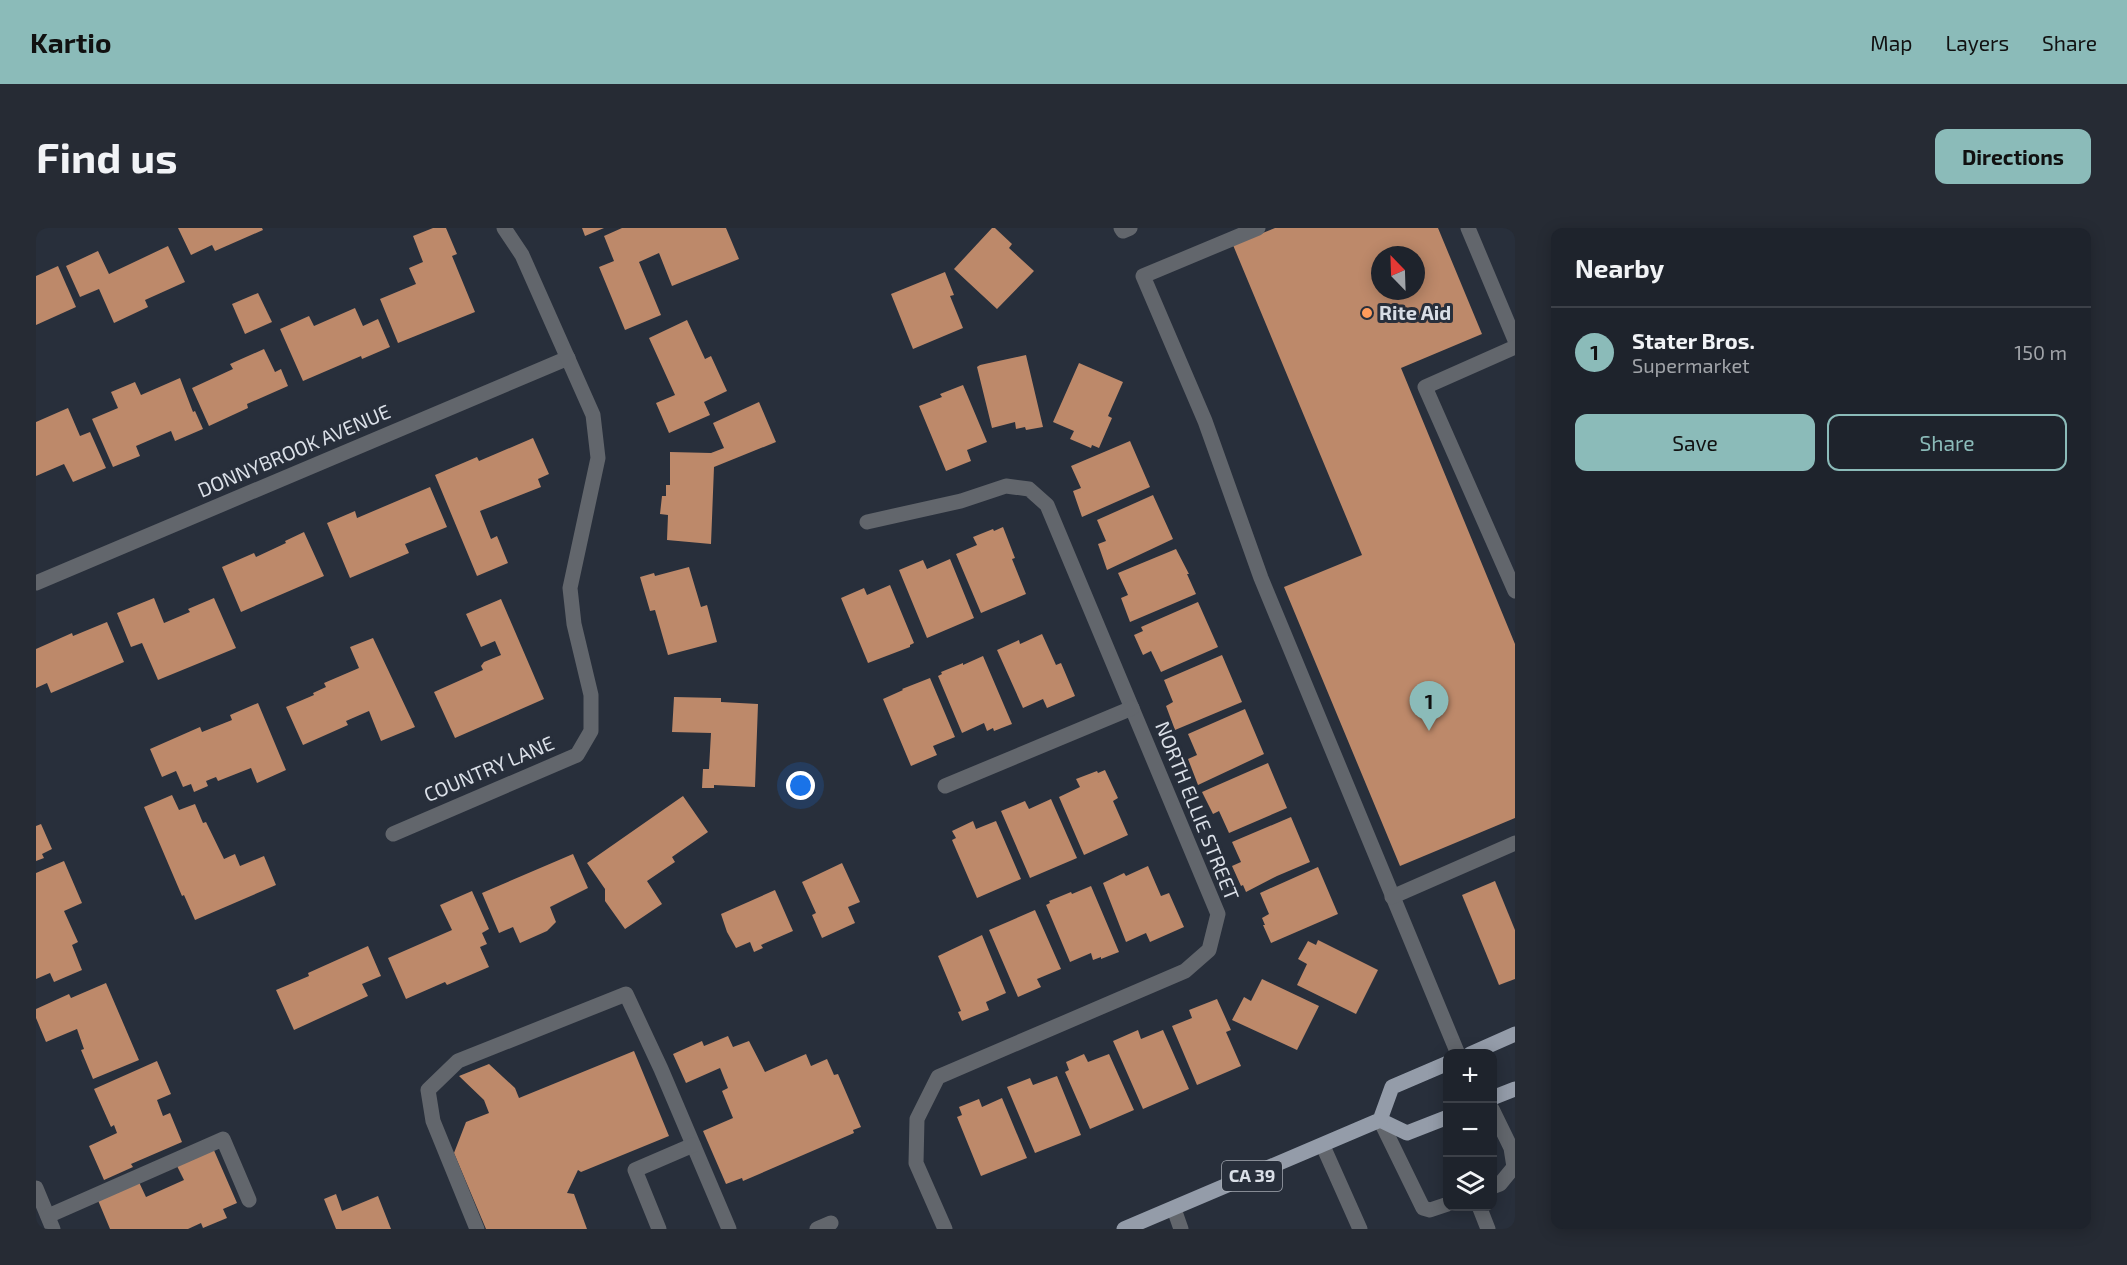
<!DOCTYPE html>
<html lang="en">
<head>
<meta charset="utf-8">
<style>
  :root { --surface:#1e232c; --page:#262b34; --text:#f1f3f6; --muted:#a1a4a9; --line:#3c4048; --accent:#8bbbb9 }
  body { margin:0; font-family:"Exo 2",sans-serif; background:var(--page); color:var(--text) }
  .controls { position:absolute; right:18px; bottom:18px; display:grid; overflow:hidden; border-radius:12px; box-shadow:0 3px 15px #0003 }
  .controls button { width:54px; height:54px; display:grid; place-items:center; padding:0; border:0; border-bottom:2px solid var(--line); background:var(--surface); color:var(--text); font:30px sans-serif }
  .compass { position:absolute; left:1335px; top:18px; width:54px; height:54px; border-radius:50%; background:var(--surface); box-shadow:0 3px 15px #0003; rotate:337deg }
  .you { position:absolute; left:765px; top:558px; width:21px; height:21px; margin:-15px; border:4px solid #fff; border-radius:50%; background:#1a73e8; box-shadow:0 0 0 9px #1a73e833 }
  .badge { display:grid; place-items:center; width:39px; height:39px; border-radius:50%; background:var(--accent); color:#111; font-size:20px; font-weight:700 }
  .pin { position:absolute; translate:-50% -50px; filter:drop-shadow(0 2px 3px #0008) }
  .pin::after { content:''; position:absolute; top:32px; width:21px; height:18px; background:inherit; clip-path:polygon(0 0,100% 0,50% 100%) }
  .list { margin:0; padding:0; list-style:none }
  h2 { display:flex; justify-content:space-between; align-items:center; height:78px; margin:0; padding:0 24px; font-size:26px }
  h2 small { font-size:20px; font-weight:400; color:var(--muted) }
  .list li { display:grid; grid-template-columns:39px 1fr auto; gap:18px; align-items:center; box-sizing:border-box; height:90px; padding:0 24px; border-top:2px solid var(--line) }
  .list b { display:block; font-size:22px; white-space:nowrap }
  .list p { margin:0; font-size:20px; white-space:nowrap; color:var(--muted) }
  .list em { font-size:20px; font-style:normal; color:var(--muted) }
  .actions { display:flex; gap:12px; padding:18px 24px }
  .actions a { flex:1; padding:14px 0; border:2px solid var(--accent); border-radius:12px; text-align:center; font-size:21px; color:var(--accent) }
  .actions .main { background:var(--accent); color:#111 }
  .icon { flex:none; width:33px; height:33px; fill:none; stroke:currentColor; stroke-width:2; stroke-linecap:round; stroke-linejoin:round }
  .map { position:relative; flex:none; width:1479px; height:1001px; overflow:hidden; border-radius:12px }
  header { display:flex; align-items:center; gap:36px; box-sizing:border-box; height:84px; padding:0 30px; background:var(--accent); color:#111 }
  header strong { font-size:28px }
  nav { display:flex; gap:33px; margin-inline-start:auto; font-size:21px }
  .intro { display:flex; align-items:center; justify-content:space-between; box-sizing:border-box; height:144px; padding:0 36px }
  h1 { margin:0; font-size:42px }
  .button { padding:15px 27px; border-radius:12px; background:var(--accent); color:#111; font-size:21px; font-weight:700 }
  main { display:flex; gap:36px; padding:0 36px }
  aside { flex:1; background:var(--surface); border-radius:12px; box-shadow:0 3px 15px #0003 }
  .map>svg:first-child { display:block }
  .building { fill:#bd896a; fill-rule:evenodd }
  .lines { fill:none; stroke-linecap:round; stroke-linejoin:round }
  .minor { stroke:#62666c; stroke-width:15 }
  .major { stroke:#949ca9; stroke-width:15 }
  .poi-dot { fill:#ff9b5b; stroke:#282f3b; stroke-width:2 }
  .labels { text-anchor:middle; stroke-width:6; stroke-linejoin:round; paint-order:stroke }
  .shield { fill:#282f3b; stroke:#a5aab3; stroke-width:1.5 }
  .shield-label { font-size:18px; font-weight:bold; fill:#dadfe7 }
  .poi-label { font-size:20px; font-weight:bold; fill:#dadfe7; stroke:#282f3b; text-anchor:start }
  .street-label { font-size:20px; fill:#dadfe7; stroke:#282f3b }
</style>
</head>
<body>
<header>
<strong>Kartio</strong>
<nav><a>Map</a><a>Layers</a><a>Share</a></nav>
</header>
<div class="intro"><h1>Find us</h1><a class="button">Directions</a></div>
<main>
<div class="map">
<svg width="1479" height="1001" viewBox="0 0 1479 1001">
  <rect width="100%" height="100%" fill="#282f3b"/>
  <g class="building">
    <path d="M142 0H226L227 2 179 23 176 17 155 27Z"/>
    <path d="M397 0H410L421 26 416 28 439 84 362 115 344 71 380 56 373 40 387 34 377 8Z"/>
    <path d="M546 0H568L549 8Z"/>
    <path d="M586 0H690L703 31 636 58 623 25 603 34 625 87 589 102 563 39 578 33 568 8Z"/>
    <path d="M956 0H959L976 16 973 20 998 43 961 81 918 41Z"/>
    <path d="M1239 0H1402L1446 106 1365 140 1479 416V590L1364 638 1248 359 1326 327 1197 17ZM1344 27H1380V63H1344Z"/>
    <path d="M132 18 149 54 109 72 112 79 78 95 63 61 44 69 30 38 62 23 73 46Z"/>
    <path d="M22 38 40 79 0 97V48Z"/>
    <path d="M909 44 918 67 914 68 927 100 877 121 855 66Z"/>
    <path d="M222 65 236 94 209 106 196 76Z"/>
    <path d="M319 80 327 98 342 91 354 119 326 131 325 128 267 153 244 101 273 88 278 98Z"/>
    <path d="M651 92 669 131 675 128 691 163 668 174 674 187 633 205 620 175 639 167 613 110Z"/>
    <path d="M228 121 239 144 245 141 252 158 211 176 212 180 173 198 156 160 197 141 194 136Z"/>
    <path d="M990 127 1007 199 990 202 989 199 980 201 979 194 956 200 941 139 944 137Z"/>
    <path d="M1043 135 1087 154 1072 188 1076 190 1063 220 1056 217 1055 220 1034 211 1038 203 1017 194Z"/>
    <path d="M144 150 157 184 159 183 167 201 139 213 135 203 100 218 104 228 77 239 56 191 82 180 75 164 99 154 105 167Z"/>
    <path d="M927 157 951 214 931 222 935 233 910 243 883 178 906 169 904 166Z"/>
    <path d="M723 174 740 214 678 239 675 316 631 312 632 287 624 286 626 268H630V257H634V224L675 225 688 220 677 195Z"/>
    <path d="M32 180 44 208 54 204 70 240 37 254 28 236 0 248V194Z"/>
    <path d="M497 210 513 246 502 251 505 259 444 283 455 311 461 308 472 335 441 348 399 247 441 229 443 233Z"/>
    <path d="M1094 213 1114 259 1046 289 1037 263 1045 260 1035 238Z"/>
    <path d="M394 259 411 299 369 316 373 325 314 350 291 295 319 283 321 290Z"/>
    <path d="M1117 267 1137 311 1071 342 1062 316 1070 313 1061 292Z"/>
    <path d="M967 299 979 330 976 331 990 366 945 385 920 326 941 317 937 309 957 301 958 303Z"/>
    <path d="M268 304 288 348 205 384 186 339 218 325 220 329 250 315 249 313Z"/>
    <path d="M1140 321 1153 346H1151L1160 366 1094 394 1085 370 1092 367 1082 345Z"/>
    <path d="M914 331 938 390 891 410 863 342 887 332 891 341Z"/>
    <path d="M653 339 665 379 671 377 681 414 632 427 619 382 614 383 604 349 618 345 619 348Z"/>
    <path d="M854 357 878 415 874 417V419L832 435 805 370 828 360 831 367Z"/>
    <path d="M118 370 128 395 154 384 152 381 178 370 200 420 122 452 106 415 95 419 81 385Z"/>
    <path d="M465 371 508 471 419 510 398 464 447 442 445 438 448 434 465 427 459 413 445 419 430 386Z"/>
    <path d="M1162 374 1182 419 1125 444 1115 423 1107 427 1098 407 1107 403 1105 399Z"/>
    <path d="M71 394 88 434 15 465 11 455 0 460V421L36 405 37 408Z"/>
    <path d="M1006 406 1020 437 1025 435 1039 468 1011 480 1007 471 987 480 961 422 983 412 984 416Z"/>
    <path d="M337 410 379 499 345 513 333 483 310 493 312 497 267 517 250 479 278 467 277 465 290 459 288 455 323 440 314 419Z"/>
    <path d="M1186 427 1206 474 1139 502 1130 478 1137 474 1128 452Z"/>
    <path d="M947 428 976 496 958 503 957 500 951 503 948 495 926 505 902 448 906 446 905 444 927 435V437Z"/>
    <path d="M894 450 919 509 897 518 901 527 875 538 847 471 867 462 866 461Z"/>
    <path d="M638 469 685 470V474L722 476 719 559 678 557V560H666L667 541H673L675 505 636 504Z"/>
    <path d="M222 475 250 542 221 555 215 540 182 553 180 549 170 553 172 558 158 564 155 556 147 559 140 543 126 549 114 521 164 499 166 504 196 492 194 487Z"/>
    <path d="M1209 481 1228 526 1162 557 1152 531 1161 527 1152 506Z"/>
    <path d="M1232 535 1251 580 1193 605 1183 583 1177 586 1166 564Z"/>
    <path d="M1069 542 1082 570 1077 573 1092 607 1048 627 1023 569 1044 559 1040 551 1061 543 1062 545Z"/>
    <path d="M136 567 143 582 159 576 167 595 170 594 188 631 199 626 204 638 228 628 240 657 159 692 148 667 146 668 108 579Z"/>
    <path d="M647 568 672 604 636 629 639 634 611 653 626 676 589 701 569 673V661L551 635Z"/>
    <path d="M1015 571 1041 630 994 650 965 583 989 573 993 581Z"/>
    <path d="M1255 589 1274 634 1241 648 1210 664 1207 657 1205 658 1196 638 1205 634 1196 614Z"/>
    <path d="M937 593 940 601 960 593 985 651 941 670 916 612 920 610 916 603Z"/>
    <path d="M5 596 16 621 6 626 8 630 0 633V598Z"/>
    <path d="M537 626 552 660 514 679 520 694 511 703 484 715 477 699 463 705 446 665Z"/>
    <path d="M28 633 46 675 28 683 42 714 36 717 46 742 18 754 14 745 0 751V645Z"/>
    <path d="M806 635 824 674 812 679 819 695 786 710 776 687 780 685 766 654Z"/>
    <path d="M1112 638 1125 668 1133 665 1148 699 1114 714 1110 705 1090 714 1067 655 1088 645 1090 648Z"/>
    <path d="M1282 639 1302 686 1235 715 1227 697H1229L1226 690 1233 686 1224 665Z"/>
    <path d="M1459 653 1479 702V751L1463 757 1426 667Z"/>
    <path d="M1055 658 1083 724 1065 731V729L1057 732 1055 725 1034 734 1010 677 1014 675 1013 673 1035 664 1036 666Z"/>
    <path d="M739 662 757 703 725 717 727 720 718 724 714 714 700 720 691 704 685 686Z"/>
    <path d="M436 663 453 701 446 705 451 716 444 719 453 739 411 757 409 754 370 771 352 730 416 702 404 677Z"/>
    <path d="M999 682 1025 741 1001 751 1005 759 982 769 953 702Z"/>
    <path d="M946 707 970 765 950 774 953 782 926 793 922 784 925 783 902 728Z"/>
    <path d="M1282 712 1342 742 1320 786 1261 757 1271 736 1262 731 1272 713 1280 717Z"/>
    <path d="M332 718 345 748 326 756 332 768 258 802 240 762 273 748 272 745Z"/>
    <path d="M1226 751 1283 778 1261 822 1196 792 1208 769 1215 773Z"/>
    <path d="M70 755 103 832 57 851 45 822 48 821 41 801 10 814 0 790V781L33 766 35 770Z"/>
    <path d="M1181 771 1195 802 1190 804 1205 838 1161 857 1136 798 1156 790 1153 782Z"/>
    <path d="M1102 802 1105 811 1127 802 1153 861 1107 881 1077 813Z"/>
    <path d="M692 808 697 819 713 813 729 844 770 826 775 838 791 831 798 847 802 846 825 899 817 902 818 905 707 953 706 950 690 956 667 903 697 890 686 863 692 860 684 840 650 855 637 826 666 813 668 818Z"/>
    <path d="M598 823 633 908 545 944 542 942 531 965 538 966 551 1001H450L418 925 430 894 453 885 448 872 423 848 453 836 479 860 483 870Z"/>
    <path d="M1048 826 1052 834 1073 826 1098 882 1054 901 1029 844 1033 842 1030 834Z"/>
    <path d="M121 833 135 866 121 872 127 888 134 885 146 914 95 936 97 939 68 952 53 918 81 905 78 897 75 899 58 861Z"/>
    <path d="M1021 848 1045 907 999 925 971 859 994 850 997 857Z"/>
    <path d="M966 870 991 930 945 948 921 889 926 887 923 879 943 871 946 879Z"/>
    <path d="M177 920 201 975 187 981 191 990 167 1000 165 995 152 1001H74L61 970 102 952 110 969 148 952 140 936Z"/>
    <path d="M300 966 306 983 342 968 355 1001H300L288 971Z"/>
  </g>
  <g class="lines">
    <g class="minor">
      <path d="M1085 0 1087 3 1094 0"/>
      <path d="M1222 0 1107 48 1169 193 1225 350 1422 826"/>
      <path d="M1432 0 1479 112"/>
      <path d="M1479 119 1389 159 1479 363"/>
      <path d="M831 294 925 273 970 258 993 261 1011 277 1182 686 1173 722 1149 743 902 849 881 891 880 935 909 1001"/>
      <path d="M0 355 532 130"/>
      <path d="M909 558 1096 480"/>
      <path d="M357 606 541 527 555 503V467L538 396 534 360 562 230 557 187 486 27 468 0"/>
      <path d="M1356 669 1479 615"/>
      <path d="M1456 881 1475 920 1478 939 1464 956 1456 959"/>
      <path d="M1344 892 1387 980 1394 982 1412 976"/>
      <path d="M1287 918 1324 1001"/>
      <path d="M0 960 17 1001"/>
      <path d="M1443 978 1452 1001"/>
      <path d="M1138 981 1145 1001"/>
      <path d="M12 988 187 911 213 972"/>
      <path d="M441 1001 397 893 392 862 422 833 590 766 625 841 693 1001"/>
      <path d="M623 1001 599 942 657 917"/>
      <path d="M781 1001 795 995"/>
    </g>
    <g class="major">
      <path d="M1434 826 1479 806"/>
      <path d="M1456 870 1479 861"/>
      <path d="M1344 892 1371 905 1412 889"/>
      <path d="M1088 1001 1344 892 1356 859 1412 835"/>
    </g>
  </g>
  <circle class="poi-dot" cx="1331" cy="85" r="6"/>
  <g class="labels">
    <rect class="shield" x="1186" y="933" width="60" height="30" rx="4.5"/>
    <g class="shield-label">
      <text x="1216" y="954">CA 39</text>
    </g>
    <g class="poi-label">
      <text x="1343" y="92">Rite Aid</text>
    </g>
    <g class="street-label">
      <text transform="translate(258 223) rotate(-23)" y="7">DONNYBROOK AVENUE</text>
      <text transform="translate(453 541) rotate(-23)" y="7">COUNTRY LANE</text>
      <text transform="translate(1161 583) rotate(68)" y="7">NORTH ELLIE STREET</text>
    </g>
  </g>
</svg>
<div class="controls">
<button>+</button>
<button>−</button>
<button><svg class="icon" aria-label="layers" viewBox="0 0 24 24"><path d="M12 4l9 5-9 5-9-5zM3 14l9 5 9-5"/></svg></button>
</div>
<svg class="compass" viewBox="-18 -18 36 36"><path d="M0-13l5 13h-10z" fill="#e53935"/><path d="M0 13l5-13h-10z" fill="#a1a4a9"/></svg>
<div class="you"></div>
<div class="pin badge" style="left:1393px;top:503px">1</div>
</div>
<aside>
<h2>Nearby<small></small></h2>
<ul class="list">
<li><span class="badge">1</span><div><b>Stater Bros.</b><p>Supermarket</p></div><em>150 m</em></li>
</ul>
<div class="actions"><a class="main">Save</a><a>Share</a></div>
</aside>
</main>
</body>
</html>
